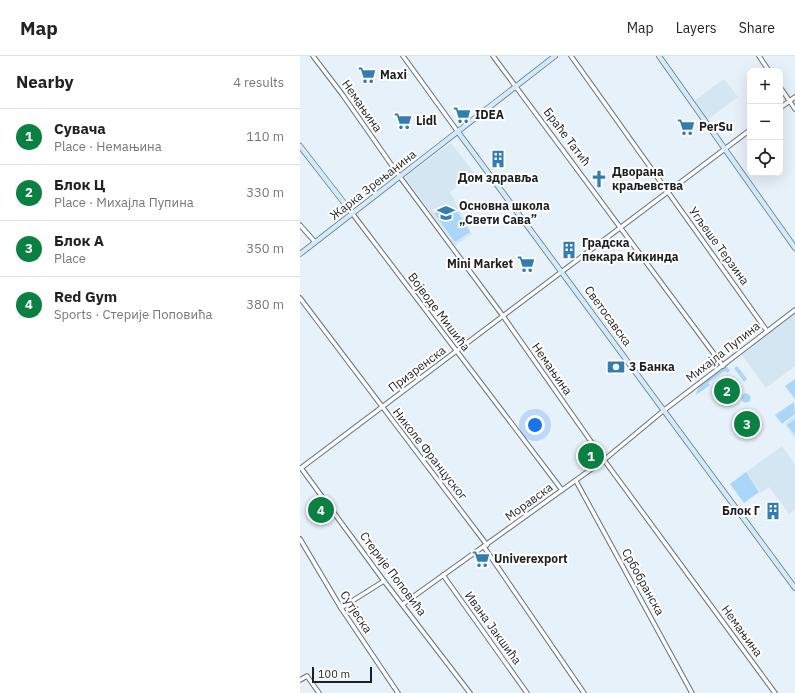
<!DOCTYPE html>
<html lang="en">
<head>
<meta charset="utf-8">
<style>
  :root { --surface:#fff; --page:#f6f6f6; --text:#222; --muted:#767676; --line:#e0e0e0; --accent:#0b8043 }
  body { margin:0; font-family:"IBM Plex Sans",sans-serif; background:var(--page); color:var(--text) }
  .controls { position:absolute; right:12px; top:12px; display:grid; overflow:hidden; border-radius:8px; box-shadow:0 4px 16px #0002 }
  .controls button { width:36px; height:36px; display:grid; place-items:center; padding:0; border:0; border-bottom:1px solid var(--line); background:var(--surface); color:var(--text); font:20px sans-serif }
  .scale { position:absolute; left:12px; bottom:10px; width:60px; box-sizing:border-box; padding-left:4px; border:2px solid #1d2023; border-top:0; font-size:11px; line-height:14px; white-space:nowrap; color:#1d2023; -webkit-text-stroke:3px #fff; paint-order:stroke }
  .you { position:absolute; left:235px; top:369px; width:14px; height:14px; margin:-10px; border:3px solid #fff; border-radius:50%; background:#1a73e8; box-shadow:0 0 0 6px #1a73e833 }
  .badge { display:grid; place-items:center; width:26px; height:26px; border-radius:50%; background:var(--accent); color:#fff; font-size:13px; font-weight:700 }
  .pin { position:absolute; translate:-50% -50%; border:2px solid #fff; box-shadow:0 1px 4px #0006 }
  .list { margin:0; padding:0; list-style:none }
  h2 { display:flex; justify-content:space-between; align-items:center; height:52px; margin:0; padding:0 16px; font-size:17px }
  h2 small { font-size:13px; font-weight:400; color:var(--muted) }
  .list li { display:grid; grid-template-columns:26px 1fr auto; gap:12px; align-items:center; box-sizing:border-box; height:56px; padding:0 16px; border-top:1px solid var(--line) }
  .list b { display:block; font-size:15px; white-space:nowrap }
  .list p { margin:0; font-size:13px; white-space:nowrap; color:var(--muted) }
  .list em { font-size:13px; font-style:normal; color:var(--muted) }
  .icon { flex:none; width:22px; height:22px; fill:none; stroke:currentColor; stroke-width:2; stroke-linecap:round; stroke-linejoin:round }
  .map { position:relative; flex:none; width:495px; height:637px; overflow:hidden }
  header { display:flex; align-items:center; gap:24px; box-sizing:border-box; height:56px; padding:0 20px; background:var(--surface); border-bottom:1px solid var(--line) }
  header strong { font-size:19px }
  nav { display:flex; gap:22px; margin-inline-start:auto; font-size:14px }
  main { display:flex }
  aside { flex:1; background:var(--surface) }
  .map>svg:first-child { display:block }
  .built { fill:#d5e6f3 }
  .green { fill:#aad6f9 }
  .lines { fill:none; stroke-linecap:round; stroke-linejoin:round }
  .street-casing { stroke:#687078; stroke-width:5.5 }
  .secondary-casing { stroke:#687078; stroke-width:6 }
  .street { stroke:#fff; stroke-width:3.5 }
  .secondary { stroke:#d2ebfc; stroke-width:4.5 }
  .labels { text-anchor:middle; stroke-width:4; stroke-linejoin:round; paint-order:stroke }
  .poi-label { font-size:12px; font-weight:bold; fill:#1d2023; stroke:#fff; text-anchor:start }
  .street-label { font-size:12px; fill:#1d2023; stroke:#fff }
</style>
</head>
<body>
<header>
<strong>Map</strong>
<nav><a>Map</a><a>Layers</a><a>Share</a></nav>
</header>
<main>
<aside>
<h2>Nearby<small>4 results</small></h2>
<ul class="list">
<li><span class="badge">1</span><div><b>Сувача</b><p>Place · Немањина</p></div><em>110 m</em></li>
<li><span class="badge">2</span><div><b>Блок Ц</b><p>Place · Михајла Пупина</p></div><em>330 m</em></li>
<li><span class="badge">3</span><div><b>Блок А</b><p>Place</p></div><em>350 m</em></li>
<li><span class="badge">4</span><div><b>Red Gym</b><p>Sports · Стерије Поповића</p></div><em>380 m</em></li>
</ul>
</aside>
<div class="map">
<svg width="495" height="637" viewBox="0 0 495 637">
  <rect width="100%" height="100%" fill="#e7f1fa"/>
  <g class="built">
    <path d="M424 23 438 41 407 64 394 45Z"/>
    <path d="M151 87 175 118 150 136 172 178 155 190 105 121Z"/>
    <path d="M495 257V310L466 332 442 299Z"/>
    <path d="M495 359V383L485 368Z"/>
    <path d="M482 390 495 408V453L489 458 469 431 461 437 446 416Z"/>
  </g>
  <g class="green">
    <path d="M143 152 147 157 155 152 170 176 155 186 135 158Z"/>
    <path d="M427 310 430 315 427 317 425 315 408 327 410 329 396 339C397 327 417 317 427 310Z"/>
    <path d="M437 310 447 323 444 326 434 312Z"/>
    <path d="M495 323V343L485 330Z"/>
    <circle cx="446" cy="342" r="4.5"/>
    <path d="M494 346 495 358 482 368 475 359Z"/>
    <path d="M495 363V379L487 369Z"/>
    <path d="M446 416 459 436 444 447 430 428Z"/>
  </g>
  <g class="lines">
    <g class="street-casing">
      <g id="street">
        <path d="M13 0 42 38 100 121 203 260 304 404 475 637"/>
        <path d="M103 0 158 76"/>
        <path d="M193 0 423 310"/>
        <path d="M271 0 467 275"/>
        <path d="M459 0 469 15"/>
        <path d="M480 31 495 53"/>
        <path d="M480 52 495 41"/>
        <path d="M52 157 262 434"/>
        <path d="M0 169 15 186"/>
        <path d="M0 242 187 489"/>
        <path d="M1 412 450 74"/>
        <path d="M1 412 84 525 170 637"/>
        <path d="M276 425 392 637"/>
        <path d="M0 483 41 552 98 637"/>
        <path d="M184 491 284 637"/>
        <path d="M143 519 227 637"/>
        <path d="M103 548 304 404 363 355 495 254"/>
        <path d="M41 552 84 525"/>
        <path d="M0 624 7 620 19 637"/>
      </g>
    </g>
    <g class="secondary-casing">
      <g id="secondary">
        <path d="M359 0 495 192"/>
        <path d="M158 76 495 532"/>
        <path d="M0 90 52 157"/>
        <path d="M0 198 255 0"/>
      </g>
    </g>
    <use href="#street" class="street"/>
    <use href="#secondary" class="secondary"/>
  </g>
  <defs>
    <g id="supermarket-bare" transform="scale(1.38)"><path d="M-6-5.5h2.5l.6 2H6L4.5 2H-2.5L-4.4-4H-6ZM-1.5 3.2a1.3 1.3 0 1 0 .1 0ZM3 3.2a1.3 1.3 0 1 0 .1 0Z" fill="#327eb1" stroke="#fff" stroke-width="2.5" paint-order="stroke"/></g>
    <g id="building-bare" transform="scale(1.38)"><path d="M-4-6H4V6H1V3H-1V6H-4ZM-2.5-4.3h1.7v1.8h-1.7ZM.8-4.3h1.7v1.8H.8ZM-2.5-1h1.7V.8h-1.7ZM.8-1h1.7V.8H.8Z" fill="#327eb1" stroke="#fff" stroke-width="2.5" paint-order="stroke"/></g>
    <g id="church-bare" transform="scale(1.38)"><path d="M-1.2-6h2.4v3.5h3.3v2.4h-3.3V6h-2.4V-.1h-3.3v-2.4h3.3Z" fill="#327eb1" stroke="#fff" stroke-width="2.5" paint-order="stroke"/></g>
    <g id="school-bare" transform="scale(1.38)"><path d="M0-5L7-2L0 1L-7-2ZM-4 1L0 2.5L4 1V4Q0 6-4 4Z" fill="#327eb1" stroke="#fff" stroke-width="2.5" paint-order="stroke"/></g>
    <g id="bank-bare" transform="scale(1.38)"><path d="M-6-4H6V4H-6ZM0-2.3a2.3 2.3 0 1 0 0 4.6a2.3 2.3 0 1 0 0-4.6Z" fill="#327eb1" stroke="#fff" stroke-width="2.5" paint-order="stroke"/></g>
  </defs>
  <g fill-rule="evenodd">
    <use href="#supermarket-bare" x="67" y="19"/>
    <use href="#supermarket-bare" x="162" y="59"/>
    <use href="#supermarket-bare" x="103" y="65"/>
    <use href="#supermarket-bare" x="386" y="71"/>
    <use href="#building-bare" x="198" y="103"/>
    <use href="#church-bare" x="299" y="123"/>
    <use href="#school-bare" x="146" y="157"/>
    <use href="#building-bare" x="269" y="194"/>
    <use href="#supermarket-bare" x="226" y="208"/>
    <use href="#bank-bare" x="316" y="311"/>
    <use href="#building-bare" x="473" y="455"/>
    <use href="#supermarket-bare" x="181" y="503"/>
  </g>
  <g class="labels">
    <g class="poi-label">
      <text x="80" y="23">Maxi</text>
      <text x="175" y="63">IDEA</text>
      <text x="116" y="69">Lidl</text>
      <text x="399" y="75">PerSu</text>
      <text x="312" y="120">Дворана<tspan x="312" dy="14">краљевства</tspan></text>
      <text x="198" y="126" text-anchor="middle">Дом здравља</text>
      <text x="159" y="154">Основна школа<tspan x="159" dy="14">„Свети Сава”</tspan></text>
      <text x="282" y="191">Градска<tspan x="282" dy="14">пекара Кикинда</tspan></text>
      <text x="213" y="212" text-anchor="end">Mini Market</text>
      <text x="329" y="315">3 Банка</text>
      <text x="460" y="459" text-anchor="end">Блок Г</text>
      <text x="194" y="507">Univerexport</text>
    </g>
    <g class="street-label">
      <text transform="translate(62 50) rotate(55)" y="4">Немањина</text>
      <text transform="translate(267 81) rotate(53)" y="4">Браће Татић</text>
      <text transform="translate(73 129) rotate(-38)" y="4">Жарка Зрењанина</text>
      <text transform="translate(419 190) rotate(54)" y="4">Угљеше Терзина</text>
      <text transform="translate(139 256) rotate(53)" y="4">Војводе Мишића</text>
      <text transform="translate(308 260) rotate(54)" y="4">Светосавска</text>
      <text transform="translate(423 296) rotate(-38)" y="4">Михајла Пупина</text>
      <text transform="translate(117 313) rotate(-37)" y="4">Призренска</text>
      <text transform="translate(252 313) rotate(55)" y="4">Немањина</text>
      <text transform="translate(130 398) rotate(52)" y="4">Николе Француског</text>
      <text transform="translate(229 446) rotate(-36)" y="4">Моравска</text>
      <text transform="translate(93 518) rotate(53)" y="4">Стерије Поповића</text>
      <text transform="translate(343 526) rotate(61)" y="4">Србобранска</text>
      <text transform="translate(56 556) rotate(57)" y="4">Сутјеска</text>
      <text transform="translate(193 572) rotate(54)" y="4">Ивана Јакшића</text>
      <text transform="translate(442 575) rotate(54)" y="4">Немањина</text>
    </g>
  </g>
</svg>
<div class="controls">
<button>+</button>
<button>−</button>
<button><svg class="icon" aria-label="locate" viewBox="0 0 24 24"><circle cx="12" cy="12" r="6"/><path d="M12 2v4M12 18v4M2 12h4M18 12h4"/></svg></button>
</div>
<div class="scale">100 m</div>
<div class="you"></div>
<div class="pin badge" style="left:291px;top:400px">1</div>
<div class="pin badge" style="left:427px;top:335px">2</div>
<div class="pin badge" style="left:447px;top:368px">3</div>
<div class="pin badge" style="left:21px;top:454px">4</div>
</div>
</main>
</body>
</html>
